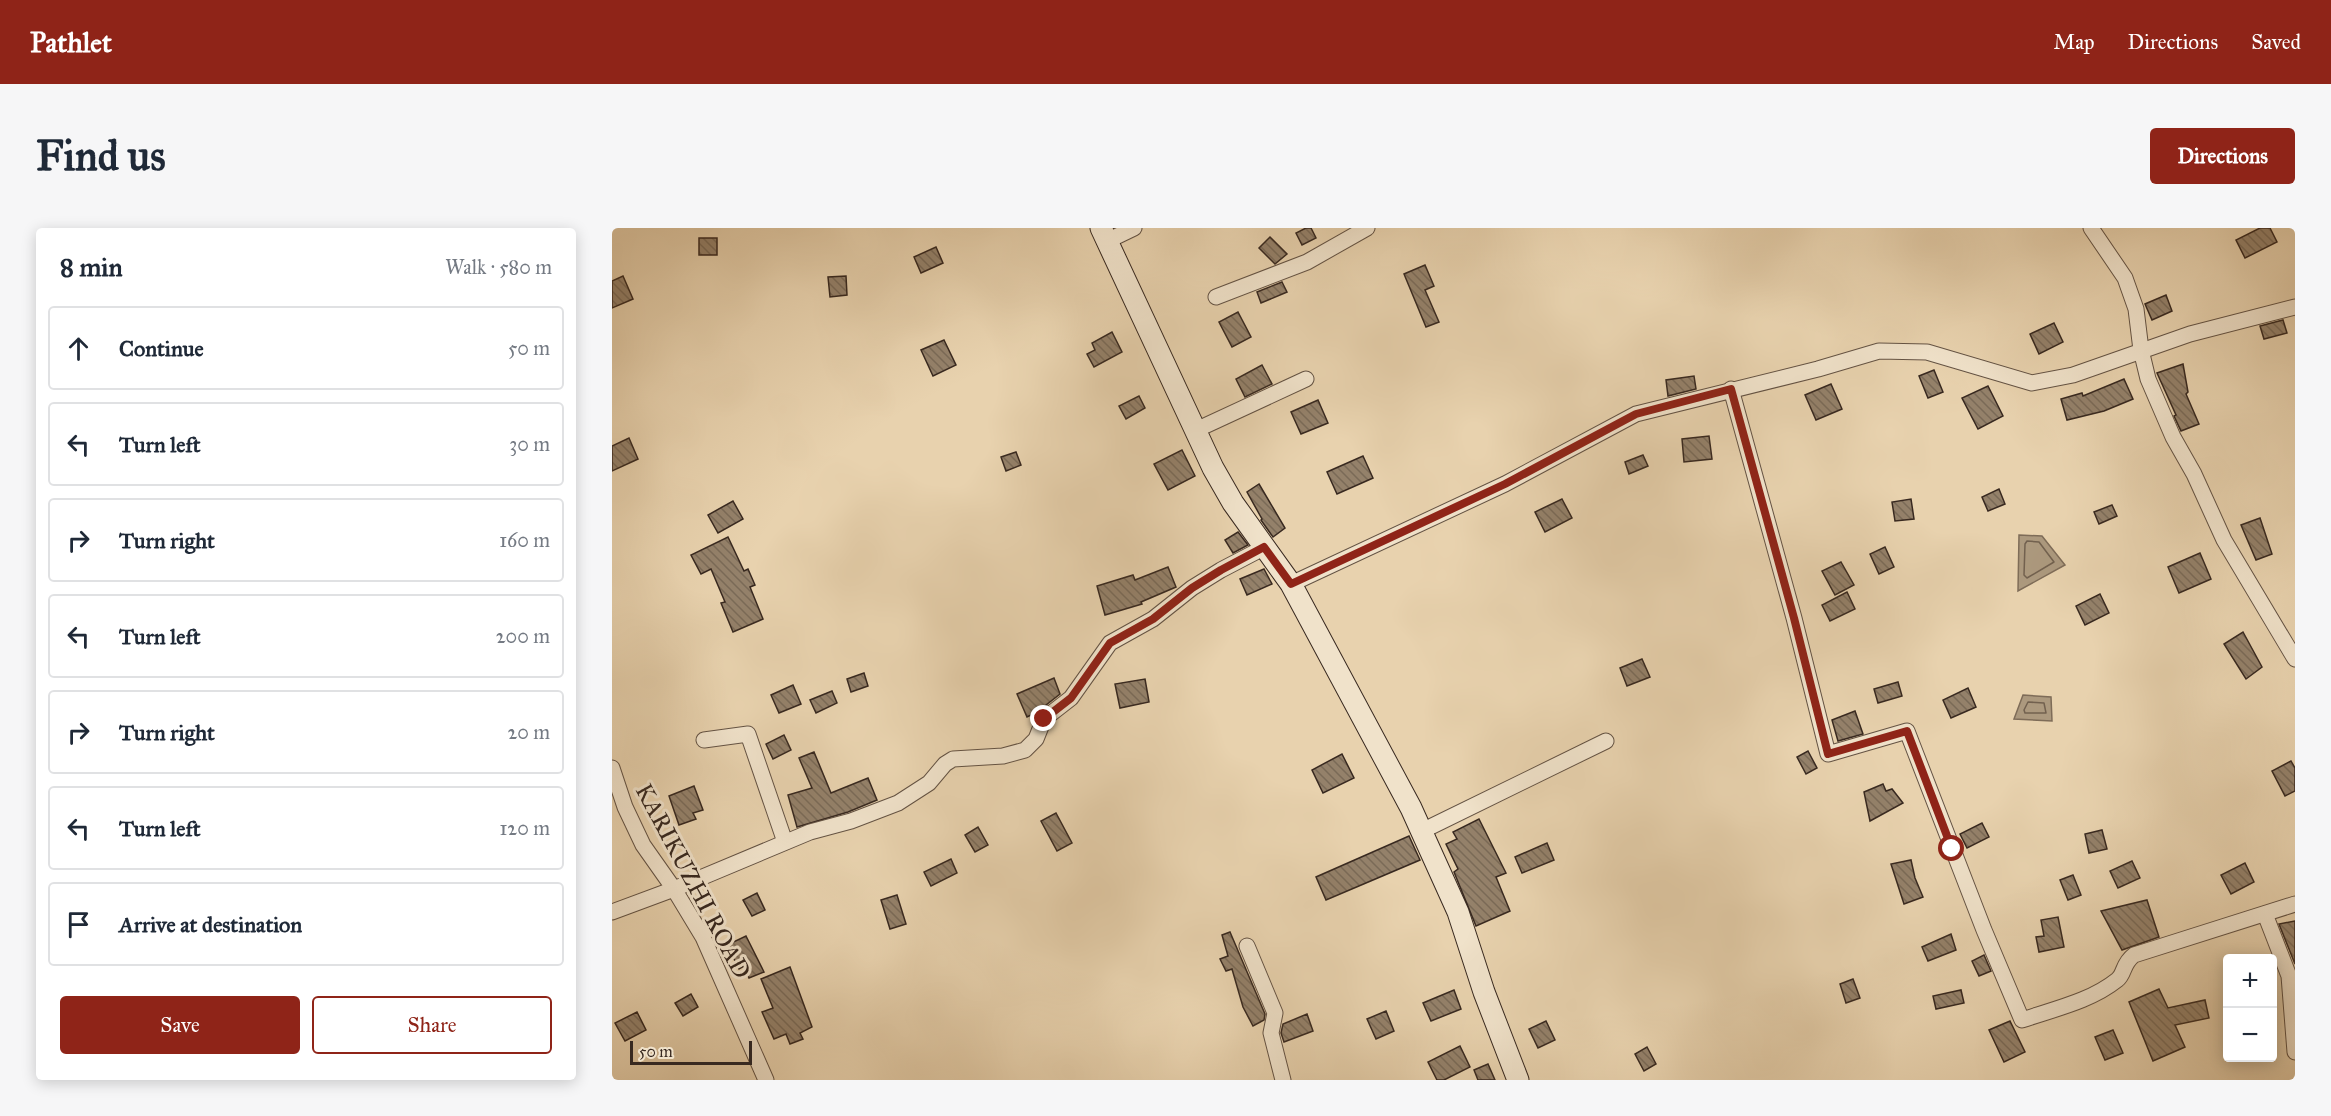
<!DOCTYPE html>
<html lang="en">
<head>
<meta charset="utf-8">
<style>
  :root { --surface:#fff; --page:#f6f6f7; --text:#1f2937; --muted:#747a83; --line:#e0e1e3; --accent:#8f2418 }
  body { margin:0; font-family:"IM FELL Great Primer",serif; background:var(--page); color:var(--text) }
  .controls { position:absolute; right:18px; bottom:18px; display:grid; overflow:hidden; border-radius:6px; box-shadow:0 3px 15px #0003 }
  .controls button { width:54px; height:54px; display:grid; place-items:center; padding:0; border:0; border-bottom:2px solid var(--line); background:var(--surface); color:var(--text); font:30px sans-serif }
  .scale { position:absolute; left:18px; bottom:15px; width:122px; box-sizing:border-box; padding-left:6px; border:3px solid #382920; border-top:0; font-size:16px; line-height:21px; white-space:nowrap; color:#382920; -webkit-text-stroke:4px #f0e2ca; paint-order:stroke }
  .stop { position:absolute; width:18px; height:18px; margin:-14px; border:4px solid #8f2418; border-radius:50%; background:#fff }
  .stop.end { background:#8f2418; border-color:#fff; box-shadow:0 2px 6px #0008 }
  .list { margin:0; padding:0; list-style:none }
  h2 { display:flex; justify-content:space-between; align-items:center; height:78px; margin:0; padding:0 24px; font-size:26px }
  h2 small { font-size:20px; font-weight:400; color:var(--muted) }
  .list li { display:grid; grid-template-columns:39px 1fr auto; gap:18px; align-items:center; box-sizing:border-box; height:84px; margin:0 12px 12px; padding:0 12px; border:2px solid var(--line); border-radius:6px }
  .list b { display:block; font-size:22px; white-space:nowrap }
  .list em { font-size:20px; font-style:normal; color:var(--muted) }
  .actions { display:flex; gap:12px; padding:18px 24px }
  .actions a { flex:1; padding:14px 0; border:2px solid var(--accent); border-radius:6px; text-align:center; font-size:21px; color:var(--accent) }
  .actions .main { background:var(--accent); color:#fff }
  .icon { flex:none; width:33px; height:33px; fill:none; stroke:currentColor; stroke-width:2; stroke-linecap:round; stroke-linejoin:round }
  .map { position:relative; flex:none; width:1683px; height:852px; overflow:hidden; border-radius:6px }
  header { display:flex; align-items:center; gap:36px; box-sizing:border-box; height:84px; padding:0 30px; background:var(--accent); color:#fff }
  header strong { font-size:28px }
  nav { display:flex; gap:33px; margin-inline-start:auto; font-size:21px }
  .intro { display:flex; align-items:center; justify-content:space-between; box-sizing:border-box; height:144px; padding:0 36px }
  h1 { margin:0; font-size:42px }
  .button { padding:15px 27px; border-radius:6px; background:var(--accent); color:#fff; font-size:21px; font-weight:700 }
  main { display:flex; gap:36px; padding:0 36px }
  aside { flex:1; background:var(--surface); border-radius:6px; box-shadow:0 3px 15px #0003 }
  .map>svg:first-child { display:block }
  .water { fill:#ac997e; stroke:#7e6c58; stroke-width:1.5 }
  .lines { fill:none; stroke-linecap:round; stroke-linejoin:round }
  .shore { stroke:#72614f; stroke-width:1.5 }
  .building { fill:url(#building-back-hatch); stroke:#382920; stroke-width:1.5 }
  .street-casing { stroke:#645344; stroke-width:17 }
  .secondary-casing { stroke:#382920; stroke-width:23 }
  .street { stroke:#f0e2ca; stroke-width:15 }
  .secondary { stroke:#f0e2ca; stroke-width:21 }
  .route { stroke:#8f2418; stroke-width:8 }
  .labels { text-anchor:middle; stroke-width:6; stroke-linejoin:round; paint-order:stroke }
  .street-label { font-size:24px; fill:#382920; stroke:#f0e2ca }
</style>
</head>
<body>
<header>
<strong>Pathlet</strong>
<nav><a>Map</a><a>Directions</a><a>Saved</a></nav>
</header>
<div class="intro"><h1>Find us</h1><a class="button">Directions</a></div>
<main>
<aside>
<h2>8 min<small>Walk · 580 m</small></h2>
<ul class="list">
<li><svg class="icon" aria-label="ahead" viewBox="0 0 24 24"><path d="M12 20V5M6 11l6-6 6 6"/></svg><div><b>Continue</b></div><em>50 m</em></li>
<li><svg class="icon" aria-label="left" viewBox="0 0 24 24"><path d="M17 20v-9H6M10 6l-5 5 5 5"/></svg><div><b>Turn left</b></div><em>30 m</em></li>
<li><svg class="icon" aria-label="right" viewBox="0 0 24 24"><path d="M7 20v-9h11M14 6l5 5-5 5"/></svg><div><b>Turn right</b></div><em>160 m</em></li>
<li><svg class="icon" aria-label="left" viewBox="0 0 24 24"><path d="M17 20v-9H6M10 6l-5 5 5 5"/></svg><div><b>Turn left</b></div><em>200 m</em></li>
<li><svg class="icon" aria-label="right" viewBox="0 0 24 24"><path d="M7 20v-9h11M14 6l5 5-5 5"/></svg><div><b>Turn right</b></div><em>20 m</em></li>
<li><svg class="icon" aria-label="left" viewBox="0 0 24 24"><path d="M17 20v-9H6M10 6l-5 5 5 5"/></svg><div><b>Turn left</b></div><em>120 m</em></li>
<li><svg class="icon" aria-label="arrive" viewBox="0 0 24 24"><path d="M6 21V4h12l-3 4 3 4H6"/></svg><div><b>Arrive at destination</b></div></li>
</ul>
<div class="actions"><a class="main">Save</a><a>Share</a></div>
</aside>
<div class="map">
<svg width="1683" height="852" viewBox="0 0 1683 852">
  <defs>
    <pattern id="building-back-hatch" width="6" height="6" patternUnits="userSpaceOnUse" patternTransform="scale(1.5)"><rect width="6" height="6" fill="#94816a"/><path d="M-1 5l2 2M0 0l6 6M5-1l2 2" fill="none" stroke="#7a6a57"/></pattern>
  </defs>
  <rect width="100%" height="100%" fill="#e8d2ae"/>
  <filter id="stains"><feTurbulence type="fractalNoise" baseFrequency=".00333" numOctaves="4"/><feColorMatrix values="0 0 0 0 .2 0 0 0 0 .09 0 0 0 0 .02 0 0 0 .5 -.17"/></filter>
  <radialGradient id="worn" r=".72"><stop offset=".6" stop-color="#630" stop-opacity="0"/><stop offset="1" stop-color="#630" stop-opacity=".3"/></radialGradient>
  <g class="water">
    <path d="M1407 307 1430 308 1453 337 1406 363Z"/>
    <path d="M1411 467 1439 469 1440 493 1402 491Z"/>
  </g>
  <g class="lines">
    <g class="shore">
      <path d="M1415 313 1427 314 1442 334 1415 350 1412 347 1413 316Z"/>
      <path d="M1416 474 1432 475 1434 485H1413L1412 482Z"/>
    </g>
  </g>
  <g class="building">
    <path d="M694 0H699L704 10 690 17 684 5Z"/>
    <path d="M1648 0H1658L1665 14 1633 30 1624 12Z"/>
    <path d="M658 9 675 26 663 36 647 20Z"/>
    <rect x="87" y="10" width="18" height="17"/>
    <path d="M324 19 331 35 309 45 302 29Z"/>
    <path d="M813 37 822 58 813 62 827 94 814 99 792 46Z"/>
    <path d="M11 48 21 71 0 80V53Z"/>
    <path d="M234 48 235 67 218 69 216 49Z"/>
    <path d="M670 54 675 64 649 75 645 64Z"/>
    <path d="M1554 67 1560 83 1540 92 1533 76Z"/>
    <path d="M626 84 639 109 620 119 607 94Z"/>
    <path d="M1671 92 1675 105 1652 111 1648 98Z"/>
    <path d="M1442 95 1451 114 1427 126 1418 106Z"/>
    <path d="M500 104 510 124 482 139 475 126 483 122 480 115Z"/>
    <path d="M332 112 344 137 321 148 309 122Z"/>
    <path d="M1571 136 1576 164 1574 166 1587 196 1569 203 1562 188 1564 187 1545 145Z"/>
    <path d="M650 137 660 156 633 169 624 151Z"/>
    <path d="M1322 142 1331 164 1316 170 1307 148Z"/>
    <path d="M1082 148 1084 161 1056 168 1054 152Z"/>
    <path d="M1512 151 1521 171 1492 183 1455 192 1449 171 1470 165 1471 168Z"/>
    <path d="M1219 156 1230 181 1204 192 1193 167Z"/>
    <path d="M1376 158 1391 188 1366 201 1350 170Z"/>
    <path d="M527 168 533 180 514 191 507 178Z"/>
    <path d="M706 172 716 195 689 206 679 184Z"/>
    <path d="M1097 208 1100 231 1072 234 1070 211Z"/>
    <path d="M17 210 26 231 0 243V218Z"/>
    <path d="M570 222 583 248 556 262 542 236Z"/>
    <path d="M404 224 409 237 394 243 389 229Z"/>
    <path d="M1031 227 1036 238 1017 246 1013 234Z"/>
    <path d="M751 228 761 250 725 266 715 244Z"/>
    <path d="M647 256 673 300 661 309 649 292 650 291 635 264Z"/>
    <path d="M1387 261 1393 276 1376 283 1370 269Z"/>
    <path d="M950 271 960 290 933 304 923 284Z"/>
    <path d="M1299 271 1302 291 1283 293 1280 274Z"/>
    <path d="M121 273 131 291 106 305 96 287Z"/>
    <path d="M1500 277 1505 288 1487 296 1482 284Z"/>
    <path d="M1648 290 1660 326 1644 332 1629 297Z"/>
    <path d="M626 304 636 317 621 325 613 312Z"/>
    <path d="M116 309 132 343 136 341 143 357 138 359 151 391 121 404 109 375 113 374 99 341 89 346 79 327Z"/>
    <path d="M1273 319 1282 339 1267 346 1258 326Z"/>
    <path d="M1588 325 1599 351 1567 365 1556 339Z"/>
    <path d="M1229 334 1242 357 1223 367 1210 343Z"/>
    <path d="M556 339 564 359 529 374 530 376 493 387 485 358 521 347 523 352Z"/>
    <path d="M652 341 660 356 635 367 628 351Z"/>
    <path d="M1235 364 1243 381 1218 393 1210 377Z"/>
    <path d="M1488 366 1497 385 1473 397 1464 378Z"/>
    <path d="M1631 404 1650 439 1634 451 1612 416Z"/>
    <path d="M1030 431 1038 449 1015 458 1008 440Z"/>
    <path d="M252 445 256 458 239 464 235 451Z"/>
    <path d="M442 450 448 466 425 484 415 489 405 466Z"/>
    <path d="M533 451 537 474 508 480 503 456Z"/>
    <path d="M1286 454 1290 468 1266 475 1262 461Z"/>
    <path d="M181 457 189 476 167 485 159 467Z"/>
    <path d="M1356 460 1364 479 1339 490 1331 472Z"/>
    <path d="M220 463 225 475 204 485 198 472Z"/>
    <path d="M1243 483 1251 506 1226 513 1220 492Z"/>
    <path d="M172 507 179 522 161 531 154 516Z"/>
    <path d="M1196 523 1205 540 1194 546 1185 529Z"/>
    <path d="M202 524 219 565 256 550 265 572 236 584 185 599 176 567 200 560 187 530Z"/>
    <path d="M730 526 742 550 711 565 700 542Z"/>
    <path d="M1679 533 1683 540V563L1673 568 1660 543Z"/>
    <path d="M1271 556 1274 563 1280 561 1291 575 1258 593 1252 564Z"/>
    <path d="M82 558 91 582 81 585 84 591 67 597 57 568Z"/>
    <path d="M444 585 460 615 445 623 429 593Z"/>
    <path d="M867 591 894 645 884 649 898 683 864 698 842 644 846 641 834 616 845 611 841 604Z"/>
    <path d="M1370 595 1377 609 1355 620 1348 606Z"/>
    <path d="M366 599 376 617 363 624 353 607Z"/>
    <path d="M1490 602 1495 621 1477 625 1473 606Z"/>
    <path d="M797 608 808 632 714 672 704 649Z"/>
    <path d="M935 615 942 632 910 645 903 629Z"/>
    <path d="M339 631 345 645 319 658 312 644Z"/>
    <path d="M1299 632 1303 650 1311 669 1292 676 1279 636Z"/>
    <path d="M1520 633 1528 650 1506 660 1498 643Z"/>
    <path d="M1633 635 1642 654 1619 666 1609 647Z"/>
    <path d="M1461 647 1469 667 1456 672 1448 652Z"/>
    <path d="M145 665 153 682 140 688 131 672Z"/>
    <path d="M285 667 294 696 278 701 269 672Z"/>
    <path d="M1535 672 1547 709 1510 722 1489 683Z"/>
    <path d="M1446 689 1452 719 1427 724 1424 709 1432 708 1429 692Z"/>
    <path d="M1683 693V736L1667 696Z"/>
    <path d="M618 704 653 786 652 792 641 798 631 779 620 741 614 743 608 731 616 728 610 707Z"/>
    <path d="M1339 706 1344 722 1316 733 1310 719Z"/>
    <path d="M134 708 152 744 137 750 132 738 127 741 115 717Z"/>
    <path d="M1372 727 1379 743 1367 748 1360 733Z"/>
    <path d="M178 739 200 799 188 805 191 811 178 816 174 806 162 811 150 784 161 780 149 751Z"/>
    <path d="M1241 751 1248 770 1234 775 1228 756Z"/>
    <path d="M1547 761 1556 780 1593 772 1597 790 1563 797 1573 819 1541 833 1517 774Z"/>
    <path d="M842 762 849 781 819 793 811 775Z"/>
    <path d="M1349 762 1352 775 1324 781 1321 768Z"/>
    <path d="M79 766 86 779 71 788 63 775Z"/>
    <path d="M774 783 782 803 764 811 755 791Z"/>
    <path d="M25 784 34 802 13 813 3 795Z"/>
    <path d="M695 786 701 803 672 814 669 805 671 796Z"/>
    <path d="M934 793 943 812 926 820 917 801Z"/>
    <path d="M1398 793 1413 824 1392 834 1377 802Z"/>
    <path d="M1501 802 1511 825 1493 832 1483 809Z"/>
    <path d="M848 818 858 839 832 852H825L816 834Z"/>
    <path d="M1035 819 1044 836 1032 843 1023 826Z"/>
    <path d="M876 836 883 852H866L862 842Z"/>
  </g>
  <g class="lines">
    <g class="street-casing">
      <g id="street">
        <path d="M1479 0 1513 50 1524 81 1529 122 1536 151 1561 209 1582 246 1612 312 1683 431"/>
        <path d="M495 13 522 0"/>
        <path d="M604 69 695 34 755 0"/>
        <path d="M1119 161 1182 390 1216 526 1295 503 1372 702 1410 792C1442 781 1479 773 1505 752 1513 746 1510 736 1522 727L1683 676"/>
        <path d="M584 202 694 151"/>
        <path d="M679 356 893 256 1024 186 1206 141 1267 123 1315 124 1420 155 1461 147 1578 106 1683 79"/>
        <path d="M92 512 136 506 173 614"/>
        <path d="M0 540 13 579 31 617 62 661 91 709 154 852"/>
        <path d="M810 603 994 513"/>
        <path d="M0 684 62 661 198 604 239 593 286 575 317 555 333 536 341 531 391 528 413 522 424 511 432 491 459 470 498 415 541 391 580 360 609 342 653 319"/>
        <path d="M1653 686 1677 748 1683 824"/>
        <path d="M635 718 663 785 659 805 671 852"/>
      </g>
    </g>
    <g class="secondary-casing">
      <path id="secondary" d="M489 0 601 240 621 275 679 356 799 580 846 684 872 764 906 852"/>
    </g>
    <use href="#street" class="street"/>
    <use href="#secondary" class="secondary"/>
  </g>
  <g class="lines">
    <path class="route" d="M432 491 459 470 498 415 541 391 580 360 609 342 652 319 679 356 893 256 1024 186 1119 161 1182 390 1216 526 1295 503 1340 621"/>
  </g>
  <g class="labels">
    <g class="street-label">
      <text transform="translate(81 653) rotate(62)" y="8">KARIKUZHI ROAD</text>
    </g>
  </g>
  <rect width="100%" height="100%" filter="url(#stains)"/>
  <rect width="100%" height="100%" fill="url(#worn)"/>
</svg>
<div class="controls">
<button>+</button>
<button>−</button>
</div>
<div class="scale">50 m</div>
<div class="stop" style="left:1340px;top:621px"></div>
<div class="stop end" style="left:432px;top:491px"></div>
</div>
</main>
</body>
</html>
